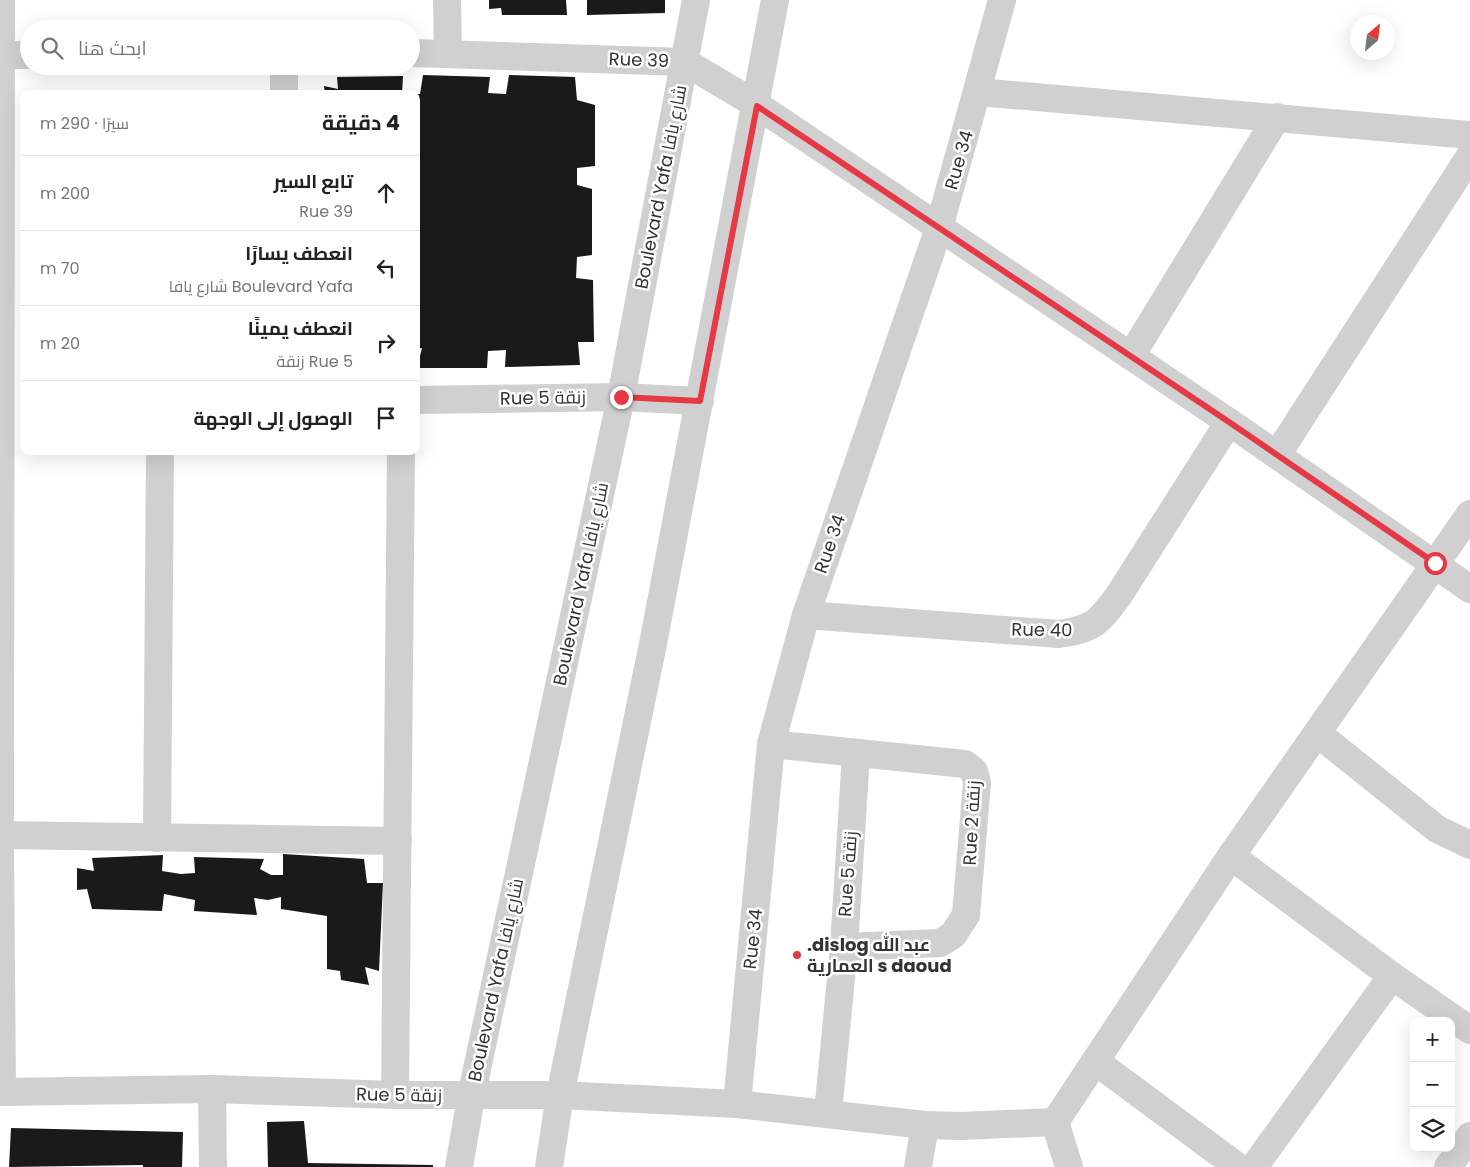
<!DOCTYPE html>
<html lang="ar">
<head>
<meta charset="utf-8">
<style>
  :root { --surface:#fff; --page:#f2f2f2; --text:#222; --muted:#767676; --line:#e0e0e0 }
  body { margin:0; font-family:Poppins,Cairo,sans-serif; background:var(--page); color:var(--text); direction:rtl }
  .controls { position:absolute; right:15px; bottom:15px; display:grid; overflow:hidden; border-radius:10px; box-shadow:0 5px 20px #0002 }
  .controls button { width:45px; height:45px; display:grid; place-items:center; padding:0; border:0; border-bottom:1px solid var(--line); background:var(--surface); color:var(--text); font:25px sans-serif }
  .compass { position:absolute; left:1350px; top:15px; width:45px; height:45px; border-radius:50%; background:var(--surface); box-shadow:0 5px 20px #0002; rotate:28deg }
  .stop { position:absolute; width:15px; height:15px; margin:-11px; border:4px solid #e63946; border-radius:50%; background:#fff }
  .stop.end { background:#e63946; border-color:#fff; box-shadow:0 1px 5px #0008 }
  .list { margin:0; padding:0; list-style:none }
  h2 { display:flex; justify-content:space-between; align-items:center; height:65px; margin:0; padding:0 20px; font-size:21px }
  h2 small { font-size:16px; font-weight:400; color:var(--muted) }
  .list li { display:grid; grid-template-columns:32px 1fr auto; gap:15px; align-items:center; box-sizing:border-box; height:75px; padding:0 20px; border-top:1px solid var(--line) }
  .list b { display:block; font-size:19px; white-space:nowrap }
  .list p { margin:0; font-size:16px; white-space:nowrap; color:var(--muted) }
  .list em { font-size:16px; font-style:normal; color:var(--muted) }
  .icon { flex:none; width:28px; height:28px; fill:none; stroke:currentColor; stroke-width:2; stroke-linecap:round; stroke-linejoin:round }
  .map { position:relative; flex:none; width:1470px; height:1167px; overflow:hidden; direction:ltr }
  .search { position:absolute; background:var(--surface); box-shadow:0 5px 20px #0002; left:20px; top:20px; width:400px; height:55px; display:flex; align-items:center; gap:12px; box-sizing:border-box; padding:0 18px; border-radius:28px; color:var(--muted); font-size:19px }
  .panel { position:absolute; background:var(--surface); box-shadow:0 5px 20px #0002; left:20px; top:90px; width:400px; height:365px; border-radius:10px; direction:rtl }
  .map>svg:first-child { display:block }
  .building { fill:#1a1a1a }
  .lines { fill:none; stroke-linecap:round; stroke-linejoin:round }
  .minor { stroke:#d0d0d0; stroke-width:28 }
  .tertiary { stroke:#d0d0d0; stroke-width:28 }
  .route { stroke:#e63946; stroke-width:6 }
  .poi-dot { fill:#e63946; stroke:#fff; stroke-width:2 }
  .labels { text-anchor:middle; stroke-width:5; stroke-linejoin:round; paint-order:stroke }
  .street-label { font-size:18px; fill:#333; stroke:#fff }
  .poi-label { font-size:18px; font-weight:bold; fill:#333; stroke:#fff; text-anchor:start }
</style>
</head>
<body>
<div class="map">
<svg width="1470" height="1167" viewBox="0 0 1470 1167">
  <rect width="100%" height="100%" fill="#fff"/>
  <g class="building">
    <path d="M489 0H566L567 15H502L501 8 489 9Z"/>
    <path d="M587 0H665V13L587 15Z"/>
    <path d="M423 75 490 77 488 93 506 94 509 75 575 77 577 100 595 105V166L577 168V185L592 189V255L577 257 576 278 593 280 594 342H578L580 365 505 367 506 350 488 351 487 368H417L422 348 416 349V94H420Z"/>
    <path d="M403 76 402 94H325L324 86 338 89 337 77Z"/>
    <path d="M283 854 364 859 367 883H383L379 971 365 967 369 985 341 980 340 971 327 969V916L281 909V897L268 900 254 898 257 915 194 911 195 900 164 894 162 911 92 909 87 889 77 890V868L94 871 92 858 163 855 162 871 181 874 195 873 194 857 264 859 260 869 271 875H283Z"/>
    <path d="M304 1121 308 1163 433 1165V1167H268L267 1122Z"/>
    <path d="M11 1128 183 1132 182 1167H143V1165L9 1167Z"/>
  </g>
  <g class="lines">
    <g class="minor">
      <path d="M447 0 448 53"/>
      <path d="M411 53 685 62 757 105 1229 422 1470 589"/>
      <path d="M2 55H29"/>
      <path d="M284 66V94"/>
      <path d="M978 92 1470 135"/>
      <path d="M1131 356 1277 117"/>
      <path d="M416 400 621 397 700 401"/>
      <path d="M1277 455 1470 156"/>
      <path d="M806 615 1059 634C1094 629 1098 623 1119 595L1229 422"/>
      <path d="M1317 733 1437 829 1470 845"/>
      <path d="M771 744 965 764 974 771 977 782 966 915 953 935 940 943 844 947"/>
      <path d="M0 818 1 0"/>
      <path d="M0 835 398 841"/>
      <path d="M157 838 160 451"/>
      <path d="M0 849 2 1092"/>
      <path d="M1231 856 1392 976 1470 1030"/>
      <path d="M1095 1061 1238 1167"/>
      <path d="M212 1089 213 1167"/>
      <path d="M0 1092 212 1089 395 1095H560L737 1104 925 1125 961 1126 1055 1122"/>
      <path d="M395 1095 401 451"/>
      <path d="M737 1104 771 744 806 615 939 228 1002 0"/>
      <path d="M828 1113 844 947 856 754"/>
      <path d="M1055 1122 1231 856 1470 514"/>
      <path d="M1055 1122 1069 1167"/>
      <path d="M918 1167 925 1125"/>
      <path d="M1254 1167 1392 976"/>
      <path d="M1448 1167 1470 1136"/>
    </g>
    <g class="tertiary">
      <path d="M459 1167 471 1097 621 397 696 0"/>
      <path d="M549 1167 560 1095 653 644 775 0"/>
    </g>
  </g>
  <g class="lines">
    <path class="route" d="M621 397 700 401 757 106 1229 422 1435 563"/>
  </g>
  <circle class="poi-dot" cx="797" cy="955" r="5"/>
  <g class="labels">
    <g class="street-label">
      <text transform="translate(639 60) rotate(2)" y="6">Rue 39</text>
      <text transform="translate(959 160) rotate(-74)" y="6">Rue 34</text>
      <text transform="translate(661 187) rotate(-79)" y="6">Boulevard Yafa شارع يافا</text>
      <text transform="translate(543 398) rotate(-1)" y="6">Rue 5 زنقة</text>
      <text transform="translate(830 544) rotate(-71)" y="6">Rue 34</text>
      <text transform="translate(581 584) rotate(-78)" y="6">Boulevard Yafa شارع يافا</text>
      <text transform="translate(1042 630) rotate(1)" y="6">Rue 40</text>
      <text transform="translate(972 823) rotate(-87)" y="6">Rue 2 زنقة</text>
      <text transform="translate(848 874) rotate(-86)" y="6">Rue 5 زنقة</text>
      <text transform="translate(753 939) rotate(-84)" y="6">Rue 34</text>
      <text transform="translate(496 980) rotate(-78)" y="6">Boulevard Yafa شارع يافا</text>
      <text transform="translate(399 1095) rotate(1)" y="6">Rue 5 زنقة</text>
    </g>
    <g class="poi-label">
      <text x="807" y="951">.dislog عبد الله<tspan x="807" dy="21">العمارية s daoud</tspan></text>
    </g>
  </g>
</svg>
<div class="controls">
<button>+</button>
<button>−</button>
<button><svg class="icon" aria-label="layers" viewBox="0 0 24 24"><path d="M12 4l9 5-9 5-9-5zM3 14l9 5 9-5"/></svg></button>
</div>
<svg class="compass" viewBox="-18 -18 36 36"><path d="M0-13l5 13h-10z" fill="#e53935"/><path d="M0 13l5-13h-10z" fill="#767676"/></svg>
<div class="stop" style="left:1435px;top:563px"></div>
<div class="stop end" style="left:621px;top:397px"></div>
<div class="search"><svg class="icon" aria-label="search" viewBox="0 0 24 24"><circle cx="10" cy="10" r="6"/><path d="M15 15l6 6"/></svg>ابحث هنا</div>
<section class="panel">
<h2>4 دقيقة<small>سيرًا · 290 m</small></h2>
<ul class="list">
<li><svg class="icon" aria-label="ahead" viewBox="0 0 24 24"><path d="M12 20V5M6 11l6-6 6 6"/></svg><div><b>تابع السير</b><p>Rue 39</p></div><em>200 m</em></li>
<li><svg class="icon" aria-label="left" viewBox="0 0 24 24"><path d="M17 20v-9H6M10 6l-5 5 5 5"/></svg><div><b>انعطف يسارًا</b><p>Boulevard Yafa شارع يافا</p></div><em>70 m</em></li>
<li><svg class="icon" aria-label="right" viewBox="0 0 24 24"><path d="M7 20v-9h11M14 6l5 5-5 5"/></svg><div><b>انعطف يمينًا</b><p>Rue 5 زنقة</p></div><em>20 m</em></li>
<li><svg class="icon" aria-label="arrive" viewBox="0 0 24 24"><path d="M6 21V4h12l-3 4 3 4H6"/></svg><div><b>الوصول إلى الوجهة</b></div></li>
</ul>
</section>
</div>
</body>
</html>
